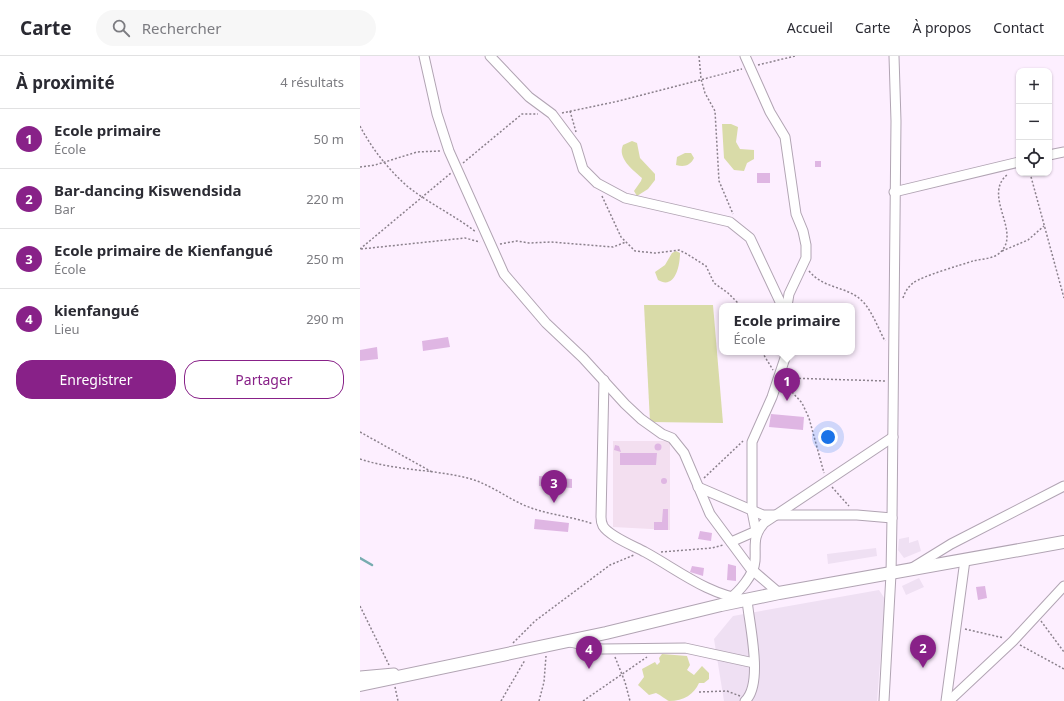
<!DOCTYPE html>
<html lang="fr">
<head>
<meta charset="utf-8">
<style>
  :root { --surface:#fff; --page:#f7f7f7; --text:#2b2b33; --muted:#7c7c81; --line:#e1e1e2; --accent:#882188 }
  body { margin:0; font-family:"Noto Sans",sans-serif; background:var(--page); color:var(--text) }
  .controls { position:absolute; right:12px; top:12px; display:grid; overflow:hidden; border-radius:8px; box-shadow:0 1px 3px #0004 }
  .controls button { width:36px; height:36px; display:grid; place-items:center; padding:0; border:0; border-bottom:1px solid var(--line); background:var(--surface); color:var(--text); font:20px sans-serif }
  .you { position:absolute; left:468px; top:381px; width:14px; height:14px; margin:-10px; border:3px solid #fff; border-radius:50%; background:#1a73e8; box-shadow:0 0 0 6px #1a73e833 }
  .badge { display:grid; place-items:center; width:26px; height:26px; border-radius:50%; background:var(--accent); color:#fff; font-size:13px; font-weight:700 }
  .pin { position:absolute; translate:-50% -33px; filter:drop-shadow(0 1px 2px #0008) }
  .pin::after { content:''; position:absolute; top:21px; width:14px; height:12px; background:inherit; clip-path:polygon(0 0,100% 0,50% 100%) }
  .popup { position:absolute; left:359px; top:247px; width:136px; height:52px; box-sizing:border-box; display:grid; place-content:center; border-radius:8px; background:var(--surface); filter:drop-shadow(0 1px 3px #0005); font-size:13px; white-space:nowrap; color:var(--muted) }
  .popup b { font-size:15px; color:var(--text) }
  .popup::after { content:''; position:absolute; left:50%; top:100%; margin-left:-8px; border:8px solid transparent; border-top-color:var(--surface) }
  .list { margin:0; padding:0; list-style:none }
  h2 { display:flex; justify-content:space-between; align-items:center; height:52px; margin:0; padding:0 16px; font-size:17px }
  h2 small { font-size:13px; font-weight:400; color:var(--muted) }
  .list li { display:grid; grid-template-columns:26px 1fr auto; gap:12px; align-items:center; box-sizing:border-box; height:60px; padding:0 16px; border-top:1px solid var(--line) }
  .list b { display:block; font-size:15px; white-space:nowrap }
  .list p { margin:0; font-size:13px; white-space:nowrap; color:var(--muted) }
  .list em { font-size:13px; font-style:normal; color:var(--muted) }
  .actions { display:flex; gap:8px; padding:12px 16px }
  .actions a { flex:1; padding:9px 0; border:1px solid var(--accent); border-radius:16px; text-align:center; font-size:14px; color:var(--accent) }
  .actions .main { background:var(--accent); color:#fff }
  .icon { flex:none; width:22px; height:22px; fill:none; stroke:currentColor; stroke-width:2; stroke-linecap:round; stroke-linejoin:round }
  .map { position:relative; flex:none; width:704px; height:645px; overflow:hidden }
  header { display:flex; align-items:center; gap:24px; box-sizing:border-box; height:56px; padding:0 20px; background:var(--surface); border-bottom:1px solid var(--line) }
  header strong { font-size:19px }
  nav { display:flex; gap:22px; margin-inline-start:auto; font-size:14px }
  .search { width:280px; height:36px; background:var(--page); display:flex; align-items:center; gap:10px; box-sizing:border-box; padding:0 14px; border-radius:22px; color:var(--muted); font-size:15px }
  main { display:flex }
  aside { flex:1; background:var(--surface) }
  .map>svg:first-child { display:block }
  .commercial { fill:#efe0f3 }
  .education { fill:#f3dff0 }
  .green { fill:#d9dba8 }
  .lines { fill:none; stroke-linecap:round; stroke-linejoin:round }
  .stream { stroke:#77acb0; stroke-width:2.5 }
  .building { fill:#dfb6e3 }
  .street-casing { stroke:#b1a4b3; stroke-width:11 }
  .secondary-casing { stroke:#b1a4b3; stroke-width:14 }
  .path { stroke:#8b818c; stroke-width:1.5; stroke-dasharray:2 2; stroke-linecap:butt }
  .street { stroke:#fff; stroke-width:9 }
  .secondary { stroke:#fff; stroke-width:12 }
</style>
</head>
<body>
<header>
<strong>Carte</strong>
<div class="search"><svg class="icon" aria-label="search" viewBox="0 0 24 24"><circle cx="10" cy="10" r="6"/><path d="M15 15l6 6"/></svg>Rechercher</div>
<nav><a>Accueil</a><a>Carte</a><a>À propos</a><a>Contact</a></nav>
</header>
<main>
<aside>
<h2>À proximité<small>4 résultats</small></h2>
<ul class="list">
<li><span class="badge">1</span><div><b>Ecole primaire</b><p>École</p></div><em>50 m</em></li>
<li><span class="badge">2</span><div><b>Bar-dancing Kiswendsida</b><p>Bar</p></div><em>220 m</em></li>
<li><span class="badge">3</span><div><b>Ecole primaire de Kienfangué</b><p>École</p></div><em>250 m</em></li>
<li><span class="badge">4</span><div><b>kienfangué</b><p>Lieu</p></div><em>290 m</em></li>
</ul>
<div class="actions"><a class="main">Enregistrer</a><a>Partager</a></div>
</aside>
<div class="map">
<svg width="704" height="645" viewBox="0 0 704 645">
  <rect width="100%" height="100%" fill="#fdefff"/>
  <g class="commercial">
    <path d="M549 481V487L558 484 561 495 544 502 538 494 539 483Z"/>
    <path d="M516 492 517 500 468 508 467 498Z"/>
    <path d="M559 522 564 531 546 539 542 530Z"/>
    <path d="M519 534 525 543 517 645H364L354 583 373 560Z"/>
  </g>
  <path class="education" d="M253 385H310V474L253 471Z"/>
  <g class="green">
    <path d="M362 68H371L378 71 376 86 380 93 394 94V103L387 107 384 115 374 114 364 102Z"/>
    <path d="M272 85 277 87 280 102 295 118V124L288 133 277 140 274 135 281 125 282 122C273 114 257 102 263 89Z"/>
    <path d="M325 97H331L334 102C330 110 324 111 316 109L317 101Z"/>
    <path d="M316 195 320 197C320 210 315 234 298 224L295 216 305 209 312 197Z"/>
    <path d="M284 249H353L363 367 290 366Z"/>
    <path d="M302 598 327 600 330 609 327 614 334 619 342 610 349 617V623L344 627H339C334 638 324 645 309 645 306 644 301 639 296 637L289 639 278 629 284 621 282 613 295 606 297 609 300 606 299 602Z"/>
  </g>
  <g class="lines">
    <path class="stream" d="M0 502 12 509"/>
  </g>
  <g class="building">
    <rect x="455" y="105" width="6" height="6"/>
    <rect x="397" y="117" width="13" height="10"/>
    <path d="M88 281 90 291 63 295 62 285Z"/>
    <path d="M17 291 18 303 0 305V294Z"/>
    <path d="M411 358 444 361 443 374 409 371Z"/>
    <circle cx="298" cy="391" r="3.5"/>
    <path d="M255 389 259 390 261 396 254 394Z"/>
    <path d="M260 397H297L296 409H260Z"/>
    <path d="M179 420 212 423V432L179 430Z"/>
    <circle cx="304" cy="425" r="3"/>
    <path d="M303 453H308V474H294V466H302Z"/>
    <path d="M175 463 209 467 208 476 174 473Z"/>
    <path d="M340 475 352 477 351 485 338 483Z"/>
    <path d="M368 508 376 510V525L367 524Z"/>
    <path d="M332 510 344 512 343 520 330 516Z"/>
    <path d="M625 530 627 542 618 544 616 531Z"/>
  </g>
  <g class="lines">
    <g class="street-casing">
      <g id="street">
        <path d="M64 0 77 58 89 95 144 218 186 267 223 302 265 348 281 363 302 378 312 382 324 397 350 458 390 512 419 537"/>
        <path d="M130 0 169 41 192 58 216 90 223 113 237 127 265 142 370 166 390 182 422 250"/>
        <path d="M385 0 410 56 425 81 436 158 443 175 446 189V202L429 238 427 250"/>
        <path d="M689 99 704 96"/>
        <path d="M534 136 659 106"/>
        <path d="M244 324 241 461C241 464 242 468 243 470 249 480 274 490 285 496 318 514 348 539 387 544 389 567 404 628 385 645"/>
        <path d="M338 431 403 459H497L532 462"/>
        <path d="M371 486 396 475 392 455V386L412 341 427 296"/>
        <path d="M552 512 591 488 704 430"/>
        <path d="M368 544C379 536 394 519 395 505 396 489 392 481 404 467L533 381"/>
        <path d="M210 586 242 593 325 592 394 607"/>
        <path d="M0 620 34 617"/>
        <path d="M524 645 531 518 532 462 536 65 534 0"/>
        <path d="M586 645 605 504"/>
        <path d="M589 645 653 585 704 530"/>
      </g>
    </g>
    <g class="secondary-casing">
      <path id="secondary" d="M0 629 246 577 361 549 419 537 704 486"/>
    </g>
    <g class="path">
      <path d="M339 0 341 23 345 37 355 55 359 125 373 158"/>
      <path d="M398 9 435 0"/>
      <path d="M210 55 216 76"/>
      <path d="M202 57 259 45 382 13"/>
      <path d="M0 70C12 93 28 113 47 130 68 147 94 159 116 176"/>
      <path d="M103 107 162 58H178"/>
      <path d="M0 111 15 109 57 96 80 95"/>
      <path d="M670 117 704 242"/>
      <path d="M242 140 261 181 275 195 295 197 319 194 327 198 346 210 354 227 368 237 381 250"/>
      <path d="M140 188 157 185 169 187 191 186 253 191 266 186"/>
      <path d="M0 193 91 117"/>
      <path d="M1 193 105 182 120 186"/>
      <path d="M642 195 668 184 684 170"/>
      <path d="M449 215C464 233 485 230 500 243 511 252 518 272 525 285"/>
      <path d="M543 242C545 236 548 231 553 227 562 220 601 209 613 205 621 203 630 203 637 199 666 179 620 140 648 118"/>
      <path d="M402 296 413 314"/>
      <path d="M427 322 526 325"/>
      <path d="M424 327 442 347 449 362 464 417"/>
      <path d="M0 376 72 416"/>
      <path d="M0 403C36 415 75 413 111 423 131 429 147 442 166 450 188 459 211 460 233 468"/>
      <path d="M344 422 383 385"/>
      <path d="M472 431 489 450"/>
      <path d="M301 496 352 492 363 489"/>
      <path d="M0 550 29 609"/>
      <path d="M681 565 704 596"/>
      <path d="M605 573 644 582"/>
      <path d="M153 587 175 565 250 509 274 499"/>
      <path d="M660 589 704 613"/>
      <path d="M255 601 265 626 270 645"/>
      <path d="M35 631 38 645"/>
      <path d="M339 636 367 635 380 640"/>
      <path d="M141 645 165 604"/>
      <path d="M179 645 184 626 186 600"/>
      <path d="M223 645 287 601"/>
    </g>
    <use href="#street" class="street"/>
    <use href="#secondary" class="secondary"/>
  </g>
</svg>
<div class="controls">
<button>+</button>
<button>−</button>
<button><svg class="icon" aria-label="locate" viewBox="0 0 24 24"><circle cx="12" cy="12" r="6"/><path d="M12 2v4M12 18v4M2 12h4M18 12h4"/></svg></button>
</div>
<div class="you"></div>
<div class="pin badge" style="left:427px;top:345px">1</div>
<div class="popup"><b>Ecole primaire</b>École</div>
<div class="pin badge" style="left:563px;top:612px">2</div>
<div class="pin badge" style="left:194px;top:447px">3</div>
<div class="pin badge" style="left:229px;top:613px">4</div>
</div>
</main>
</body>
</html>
